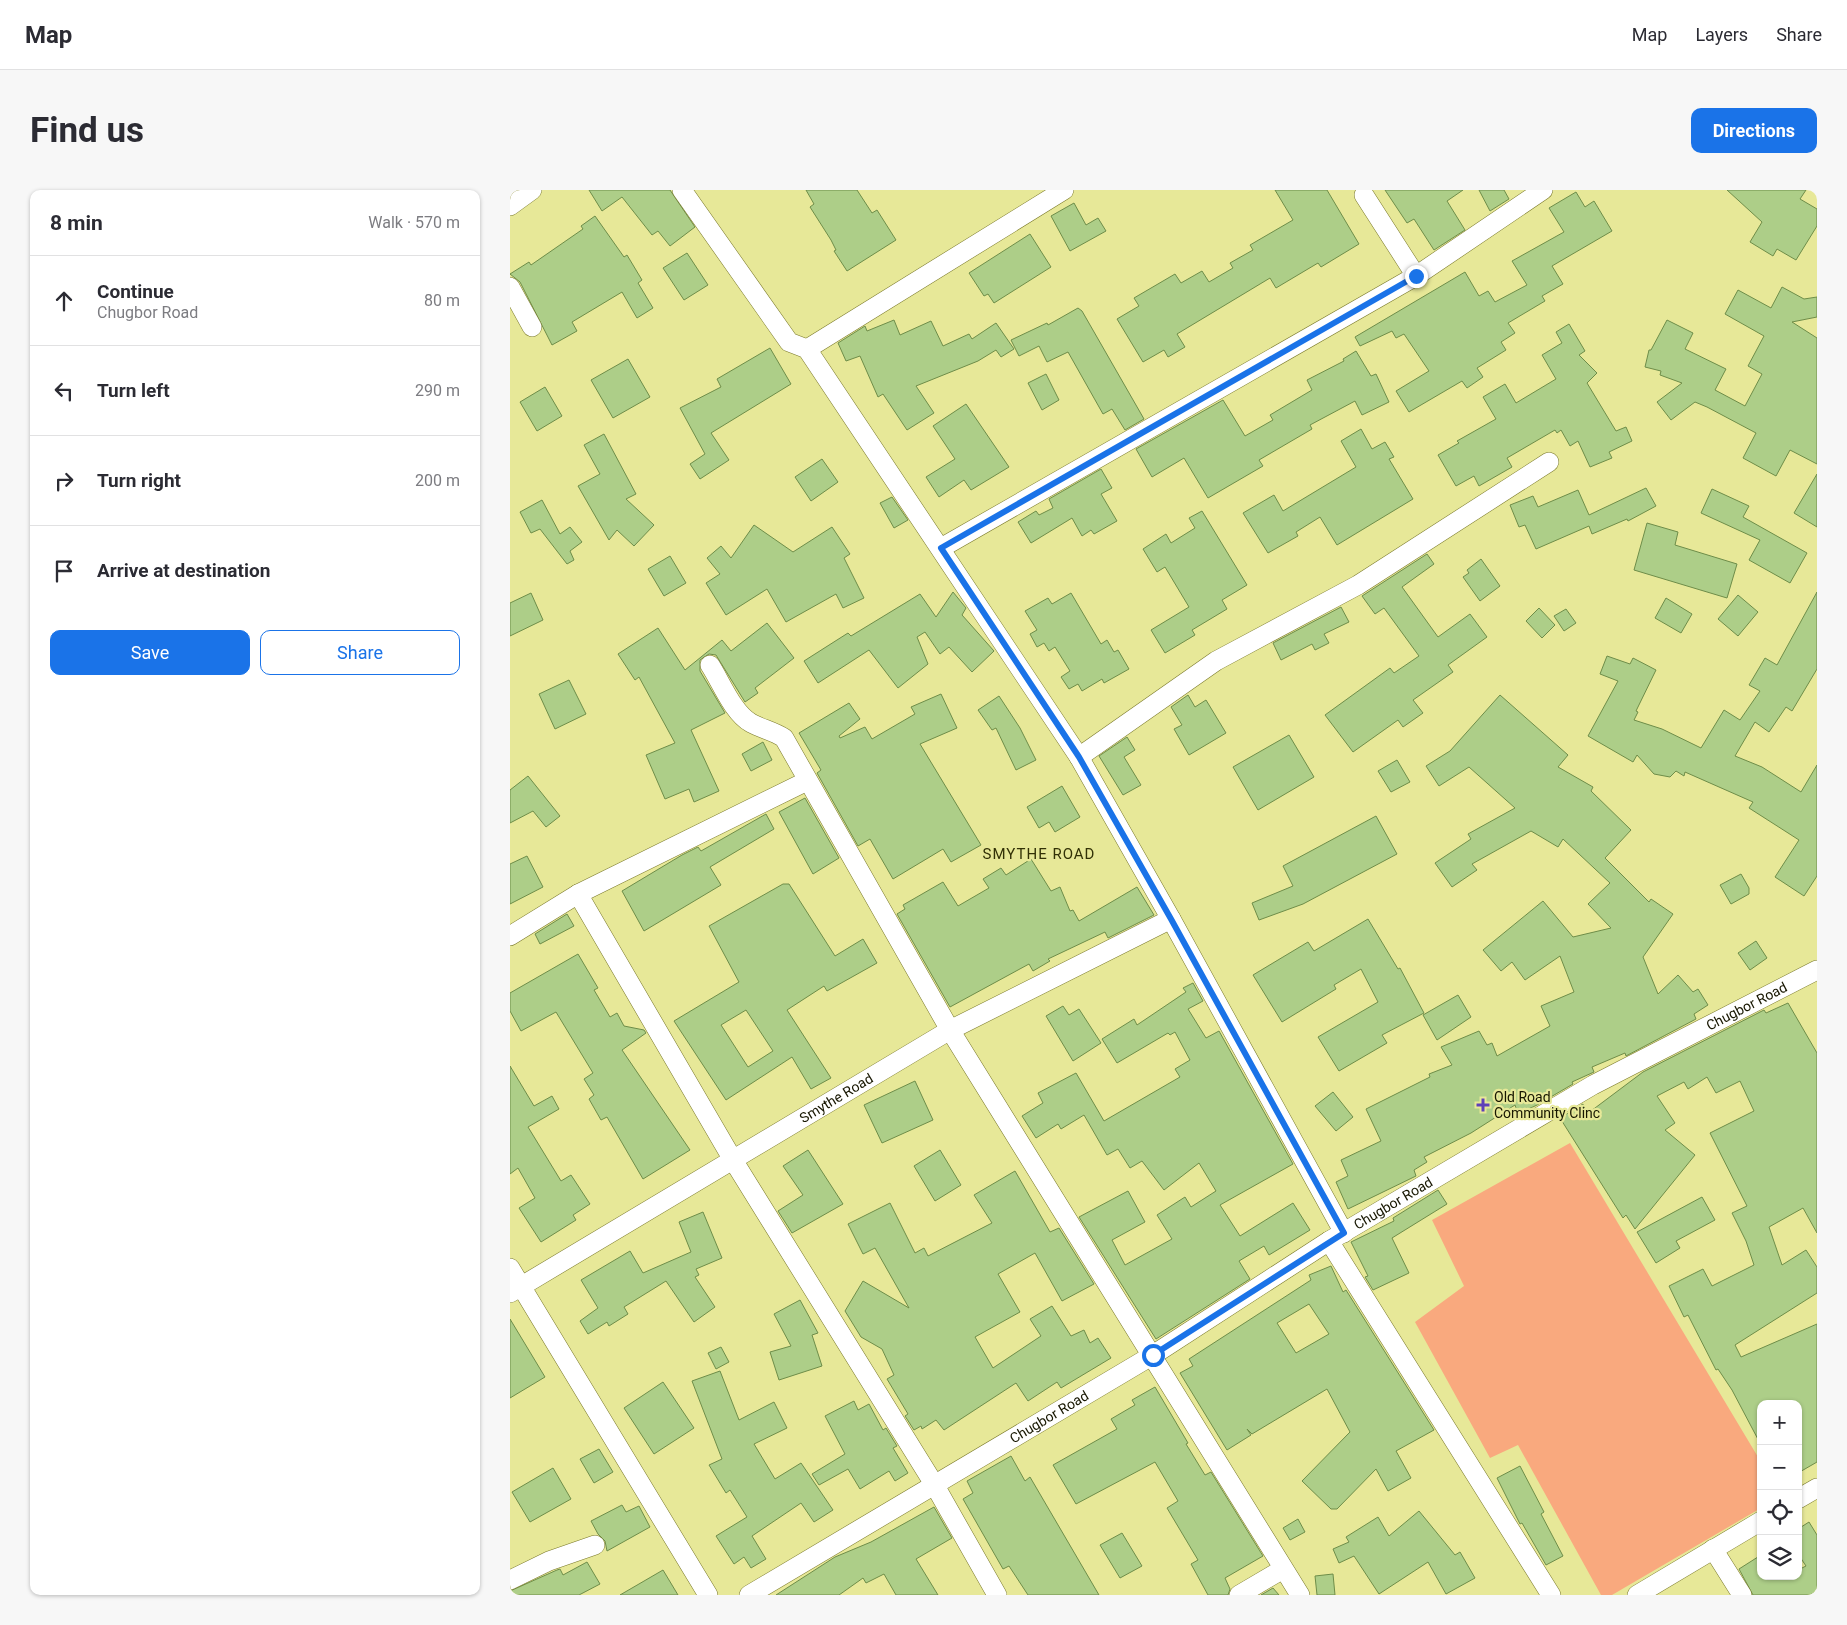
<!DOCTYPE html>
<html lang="en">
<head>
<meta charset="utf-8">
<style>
  :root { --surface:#fff; --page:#f7f7f7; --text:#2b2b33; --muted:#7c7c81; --line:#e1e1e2; --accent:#1a73e8 }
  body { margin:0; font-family:Roboto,sans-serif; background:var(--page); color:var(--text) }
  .controls { position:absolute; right:15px; bottom:15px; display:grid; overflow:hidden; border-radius:10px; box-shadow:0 1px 4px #0004 }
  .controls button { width:45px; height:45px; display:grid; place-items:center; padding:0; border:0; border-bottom:1px solid var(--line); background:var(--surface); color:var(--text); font:25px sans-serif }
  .stop { position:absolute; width:15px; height:15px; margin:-11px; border:4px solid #1a73e8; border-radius:50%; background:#fff }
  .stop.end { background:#1a73e8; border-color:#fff; box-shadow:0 1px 5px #0008 }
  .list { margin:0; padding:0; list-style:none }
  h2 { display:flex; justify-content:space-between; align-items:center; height:65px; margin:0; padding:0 20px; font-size:21px }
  h2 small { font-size:16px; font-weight:400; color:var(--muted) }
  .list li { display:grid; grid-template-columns:32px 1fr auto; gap:15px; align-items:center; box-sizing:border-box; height:90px; padding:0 20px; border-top:1px solid var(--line) }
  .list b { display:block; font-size:19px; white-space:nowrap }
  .list p { margin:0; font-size:16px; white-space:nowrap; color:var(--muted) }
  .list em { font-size:16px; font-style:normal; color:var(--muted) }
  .actions { display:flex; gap:10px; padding:15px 20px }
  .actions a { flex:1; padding:11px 0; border:1px solid var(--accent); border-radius:10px; text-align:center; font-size:18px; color:var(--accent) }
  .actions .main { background:var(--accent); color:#fff }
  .icon { flex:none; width:28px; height:28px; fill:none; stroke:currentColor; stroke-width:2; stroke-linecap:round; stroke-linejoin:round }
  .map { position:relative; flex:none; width:1307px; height:1405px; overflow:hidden; border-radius:10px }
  header { display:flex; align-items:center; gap:30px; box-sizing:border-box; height:70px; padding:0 25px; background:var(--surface); border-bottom:1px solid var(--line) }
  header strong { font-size:24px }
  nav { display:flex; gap:28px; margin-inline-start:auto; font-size:18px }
  .intro { display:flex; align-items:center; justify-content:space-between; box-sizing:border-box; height:120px; padding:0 30px }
  h1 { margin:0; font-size:35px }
  .button { padding:12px 22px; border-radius:10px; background:var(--accent); color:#fff; font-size:18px; font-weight:700 }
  main { display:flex; gap:30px; padding:0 30px }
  aside { flex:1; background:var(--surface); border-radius:10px; box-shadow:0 1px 4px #0004 }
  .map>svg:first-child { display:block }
  .green { fill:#f9a97e }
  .building { fill:#adce88; stroke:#6e8d49; fill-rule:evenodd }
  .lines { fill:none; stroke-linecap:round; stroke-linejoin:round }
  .minor-casing { stroke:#7a792a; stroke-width:20 }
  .minor { stroke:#fff; stroke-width:19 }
  .route { stroke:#1a73e8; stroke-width:6 }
  .poi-dot { fill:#5e40b8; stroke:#e7e898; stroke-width:2 }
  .labels { text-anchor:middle; stroke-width:4.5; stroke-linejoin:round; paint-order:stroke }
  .street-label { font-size:14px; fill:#171600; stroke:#e7e898 }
  .poi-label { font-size:14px; fill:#171600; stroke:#e7e898; text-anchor:start }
  .neighbourhood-label { font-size:15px; letter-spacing:1px; fill:#323106; stroke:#e7e898 }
</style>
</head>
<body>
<header>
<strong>Map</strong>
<nav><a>Map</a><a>Layers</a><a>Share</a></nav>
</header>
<div class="intro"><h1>Find us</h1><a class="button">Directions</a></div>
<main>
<aside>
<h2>8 min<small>Walk · 570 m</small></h2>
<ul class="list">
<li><svg class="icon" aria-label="ahead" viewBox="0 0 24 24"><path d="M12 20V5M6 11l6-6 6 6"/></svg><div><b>Continue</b><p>Chugbor Road</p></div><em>80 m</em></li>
<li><svg class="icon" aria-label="left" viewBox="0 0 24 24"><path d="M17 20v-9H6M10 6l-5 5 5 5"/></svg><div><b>Turn left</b></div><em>290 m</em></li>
<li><svg class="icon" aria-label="right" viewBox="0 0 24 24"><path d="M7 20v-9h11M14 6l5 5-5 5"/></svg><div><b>Turn right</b></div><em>200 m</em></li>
<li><svg class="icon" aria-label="arrive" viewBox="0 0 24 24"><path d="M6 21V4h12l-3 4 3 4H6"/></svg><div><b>Arrive at destination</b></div></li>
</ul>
<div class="actions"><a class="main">Save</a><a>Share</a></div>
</aside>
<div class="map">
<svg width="1307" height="1405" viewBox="0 0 1307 1405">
  <rect width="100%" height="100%" fill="#e7e898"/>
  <path class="green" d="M1060 953 1251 1272V1318L1102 1405H1091L1008 1255 980 1268 905 1132 954 1096 922 1030Z"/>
  <g class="building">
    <path d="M79 0H160L185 37 160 56 148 41 142 45 112 7 92 21Z"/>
    <path d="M296 0H347L362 23 367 20 386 50 337 81 324 61 326 60 321 50 300 17 304 14Z"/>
    <path d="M765 0H817L849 54 811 77 808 73 766 98 760 88 667 144 675 157 658 167 654 160 633 172 607 129 629 116 624 108 665 84 671 93 692 81 699 92 723 78 720 73 743 60 740 55 783 30Z"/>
    <path d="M875 0H953L937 11 955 40 924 60 904 29 897 33Z"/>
    <path d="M969 0H994L999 9 980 21Z"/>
    <path d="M1217 0H1296L1290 9 1307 19V36L1286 70 1267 59 1263 66 1240 52 1252 32Z"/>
    <path d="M1066 2 1075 17 1084 11 1102 41 1042 76 1053 94 1032 106 1035 111 998 133 1005 143 991 152 996 160 967 178 973 187 957 198 952 191 899 222 886 201 919 181 894 144 886 148 882 141 850 156 845 147 955 82 969 106 978 101 985 112 1017 95 1002 71 1054 42 1039 18Z"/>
    <path d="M564 13 576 35 588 28 596 41 560 61 541 26Z"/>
    <path d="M85 26 114 67 117 65 132 90 128 93 143 118 127 128 112 102 62 132 67 141 42 155 10 92 0 84 19 72 21 75 73 39 71 36Z"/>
    <path d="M520 44 541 77 484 113 478 104 474 106 459 83Z"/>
    <path d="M177 63 198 95 174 110 153 78Z"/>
    <path d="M1272 97 1294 109 1307 107V127L1282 132 1307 148V274L1280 260 1266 286 1233 268 1246 243 1197 217 1185 212 1161 230 1147 212 1172 193 1150 185 1151 181 1135 177 1139 160H1141L1157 130 1183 143 1175 159 1216 179 1205 200 1235 216 1252 184 1238 176 1254 146 1215 124 1228 100 1261 118Z"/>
    <path d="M568 118 572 121 634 229 615 240 602 219 593 224 558 162 537 172 529 156 509 166 501 150 537 133 538 135Z"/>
    <path d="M384 130 390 145 421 131 433 156 459 144 462 149 486 133 504 159 491 167 486 160 468 171 406 196 424 223 397 240 373 204 368 207 350 166 336 171 328 153 355 136 357 141Z"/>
    <path d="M1059 134 1075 161 1069 165 1087 183 1077 193 1106 241 1116 237 1122 251 1099 262 1102 268 1080 277 1068 251 1060 256 1051 240 1047 243 1045 240 997 268 1002 277 969 296 964 286 946 296 928 265 949 253 947 251 986 229 973 207 995 194 1006 213 1046 189 1032 165 1052 153 1046 142Z"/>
    <path d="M260 158 281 194 201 243 219 270 190 289 180 274 195 264 170 218 211 197 207 189Z"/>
    <path d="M846 161 861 186 866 184 879 212 852 225 845 211 800 235 802 239 749 270 753 276 698 308 674 268 642 287 626 259 713 210 735 246 763 230 760 225 802 200 797 190 834 171 833 169Z"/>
    <path d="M118 169 140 207 103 228 81 190Z"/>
    <path d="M536 184 549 210 532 220 518 193Z"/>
    <path d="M35 197 52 226 27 241 10 212Z"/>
    <path d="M456 214 499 277 461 300 454 290 429 307 416 287 445 269 423 236Z"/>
    <path d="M851 239 862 259 875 252 884 267 879 269 903 309 827 355 810 327 786 342 788 346 758 363 733 323 764 305 773 321 846 277 831 251Z"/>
    <path d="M94 244 126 304 116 309 144 335 124 356 107 340 99 350 68 296 90 284 74 255Z"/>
    <path d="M312 269 328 292 301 311 285 287Z"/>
    <path d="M591 279 602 298 591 304 607 331 584 344 581 340 572 346 562 328 521 353 508 332 526 321 529 325 543 318 539 309Z"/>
    <path d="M1307 284V337L1284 323Z"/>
    <path d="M1136 298 1146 316 1118 331 1117 329 1082 344 1079 336 1026 359 1015 335 1009 337 1000 315 1023 306 1028 317 1068 300 1079 325Z"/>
    <path d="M1202 299 1239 316 1233 327 1297 363 1280 393 1239 370 1250 350 1191 323Z"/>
    <path d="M382 307 398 330 384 338 370 313Z"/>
    <path d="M32 310 50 344 60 337 72 352 60 361 64 370 57 374 30 339 21 343 10 322Z"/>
    <path d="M692 321 737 395 712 410 717 419 682 440 685 445 655 463 641 440 679 417 655 377 647 382 633 359 656 344 661 353 685 338 679 328Z"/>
    <path d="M1137 333 1168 342 1165 355 1227 374 1217 408 1124 380Z"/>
    <path d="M244 335 283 362 322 337 340 364 334 368 354 408 333 418 326 404 276 432 257 399 216 425 196 393 210 384 197 368 211 356 221 368Z"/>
    <path d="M917 364 924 374 892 397 928 447 960 424 977 447 938 475 943 482 903 510 913 523 893 537 888 530 843 562 815 525 880 478 884 483 909 466 874 418 865 424 852 406Z"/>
    <path d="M160 366 176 393 154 406 138 379Z"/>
    <path d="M971 369 990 396 970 411 953 387 959 383 957 380Z"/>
    <path d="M443 402 456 418 452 425 484 461 462 482 439 457 430 464 415 442 407 447 418 474 388 498 359 460 308 493 294 471 338 443 341 446 410 404 426 427Z"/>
    <path d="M1307 402V479L1282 521 1276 517 1259 542 1245 532 1225 566 1252 577 1291 602 1307 575V686L1294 706 1265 687 1289 650 1239 618 1243 612 1175 582 1174 586 1166 581 1160 587 1144 584 1127 565 1123 572 1078 546 1108 491 1090 484 1097 466 1120 474 1123 468 1146 480 1126 521 1128 522 1124 530 1152 539 1191 558 1214 520 1230 530 1250 501 1239 495 1255 468 1267 475Z"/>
    <path d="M21 403 33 430 0 446V413Z"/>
    <path d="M561 403 591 454 597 450 604 462 608 460 619 479 594 493 592 489 572 501 568 494 559 499 551 487 560 481 545 457 539 461 534 453 527 457 520 444 527 440 515 421 538 408 542 414Z"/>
    <path d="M1228 405 1248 422 1228 446 1208 429Z"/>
    <path d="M1156 408 1182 424 1171 443 1145 428Z"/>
    <path d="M831 417 839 432 814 444 819 453 805 460 802 454 771 470 763 453Z"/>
    <path d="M1029 418 1045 435 1032 448 1016 431Z"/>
    <path d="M1056 419 1066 433 1054 441 1044 426Z"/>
    <path d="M257 433 284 468 245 498 248 503 235 512 206 465 199 464 190 470V481L215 523 181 540 209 601 184 612 179 599 155 609 136 565 165 553 129 487 125 490 108 464 148 438 175 480 212 450 221 461Z"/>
    <path d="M59 490 76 524 45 539 29 504Z"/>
    <path d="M431 504 447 538 410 554 471 655 441 672 433 659 383 689 360 649 348 656 307 583 311 580 289 543 339 513 350 529 329 546 330 548 355 537 362 549 405 524 401 517Z"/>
    <path d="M678 505 685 517 696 510 716 543 679 565 664 539 672 535 661 517Z"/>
    <path d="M990 505 1058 565 1048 577 1083 597 1081 601 1121 640 1095 668 1139 712 1141 709 1163 724 1133 767 1148 804 1168 785 1183 802 1188 799 1198 815 1184 824 1186 829 1116 866 1115 863 1082 877 1084 882 1062 892 1063 894 1027 915 1008 924 1005 915 961 943 914 967 917 972 904 980 906 986 838 1019 826 992 838 986 831 970 871 951 856 919 920 887 919 884 942 875 931 857 969 841 977 855 982 853 987 866 1040 836 1031 816 1064 802 1050 766 1015 790 1002 772 991 781 973 760 1033 711 1063 747 1101 738 1078 714 1100 693 1053 649 1048 657 1021 641 962 674 967 680 942 697 925 673 961 649 958 644 1005 618 959 577 929 596 916 576 940 561Z"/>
    <path d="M489 506 510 538 526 570 506 580 486 538 482 540 468 520Z"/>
    <path d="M779 545 804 587 748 620 723 577Z"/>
    <path d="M617 547 625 560 614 567 631 595 613 605 589 566Z"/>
    <path d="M253 552 262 570 241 581 232 564Z"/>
    <path d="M887 570 900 592 881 602 868 581Z"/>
    <path d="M18 586 50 626 36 637 23 621 0 633V600Z"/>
    <path d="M552 596 570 627 545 642 539 632 529 638 517 617Z"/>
    <path d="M295 608 329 668 303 684 269 622Z"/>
    <path d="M256 624 264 639 200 677 211 695 134 741 112 701 172 665 188 657 191 661Z"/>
    <path d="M866 626 887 664 793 714 749 730 742 713 783 696 773 676Z"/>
    <path d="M17 666 33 697 0 714V674Z"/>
    <path d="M521 669 541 701 550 697 560 721 563 720 569 731 627 697 644 725 598 748 595 742 538 769 540 771 523 781 519 774 440 817 387 724 395 719 393 715 433 692 448 716 479 698 473 689 491 678 496 685Z"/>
    <path d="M1231 684 1239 698V704L1221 714 1210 695Z"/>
    <path d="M273 694H279L325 766 353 749 367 773 317 801 314 796 277 820 321 888 301 899 282 867 216 910 164 831 229 792 199 736ZM236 820 263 861 238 877 211 835Z"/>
    <path d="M57 724 64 736 30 754 25 744Z"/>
    <path d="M858 729 888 779 890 778 914 823 872 845 877 853 829 881 808 847 868 812 851 779 824 795 826 799 772 832 743 785 798 752 804 761Z"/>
    <path d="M1246 751 1257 768 1240 780 1228 763Z"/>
    <path d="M68 764 88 798 84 800 100 827 107 823 114 836 134 840 136 843 112 860 180 960 133 989 97 927 91 930 79 909 84 905 74 889 83 883 46 822 11 841 0 821V803Z"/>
    <path d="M683 793 693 811 678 819 696 848 709 841 783 974 710 1015 730 1046 783 1013 800 1040 759 1065 754 1056 729 1071 740 1089 646 1149 569 1027 618 1001 635 1032 602 1050 615 1075 662 1049 647 1025 675 1007 681 1017 706 1001 689 973 654 1000 632 971 620 978 608 959 597 965 574 925 551 939 548 934 526 948 512 926 533 913 528 903 566 883 594 931 670 887 665 879 680 870 665 842 660 845 658 843 607 873 592 849 624 829 627 835 676 802 673 798Z"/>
    <path d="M948 805 961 827 927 850 913 825Z"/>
    <path d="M1278 813 1307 863V1043L1293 1018 1259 1037 1272 1075 1296 1060 1307 1077V1103L1225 1155 1231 1167 1307 1134V1272L1288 1283V1214H1251V1255L1222 1200 1208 1179 1206 1180 1178 1125 1174 1127 1159 1096 1193 1079 1202 1096 1244 1075 1236 1051 1222 1023 1237 1016 1200 943 1244 921 1230 891 1206 903 1197 887 1178 899 1174 892 1147 906 1165 933 1155 940 1185 965 1125 1039 1116 1025 1113 1028 1050 928 1073 914 1077 924 1133 882 1254 820 1256 823Z"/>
    <path d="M553 816 559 825 569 819 591 853 563 871 536 826Z"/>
    <path d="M0 876 24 916 42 906 49 919 18 937 51 991 61 985 80 1014 63 1025 66 1030 31 1052 9 1018 25 1008 8 978 0 984Z"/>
    <path d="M405 891 423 930 372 953 354 915Z"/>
    <path d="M823 902 843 927 826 941 805 916Z"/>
    <path d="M298 960 333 1014 282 1043 268 1021 293 1005 273 976Z"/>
    <path d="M430 960 451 995 425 1011 404 976Z"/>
    <path d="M505 981 540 1042 549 1038 584 1094 552 1111 525 1063 488 1084 510 1122 465 1147 483 1178 531 1146 520 1129 542 1116 561 1146 574 1140 580 1153 588 1148 601 1168 551 1198 547 1192 518 1211 506 1193 434 1240 426 1230 412 1239 411 1236 404 1240 395 1226 398 1224 377 1189 384 1185 372 1159 351 1147 335 1121 353 1091 399 1118 365 1058 353 1064 338 1034 380 1013 405 1063 414 1058 418 1066 482 1033 464 1005Z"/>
    <path d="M928 1000 937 1014 882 1048 899 1083 863 1100 855 1087 858 1086 841 1052 884 1031 883 1028Z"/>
    <path d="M1192 1007 1205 1030 1166 1051 1170 1058 1146 1073 1127 1042Z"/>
    <path d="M193 1022 212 1068 186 1079 189 1085 185 1087 205 1117 184 1132 156 1091 114 1117 118 1124 99 1136 97 1132 78 1144 70 1131 88 1118 71 1090 120 1061 133 1083 181 1062 169 1032Z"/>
    <path d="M821 1076 833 1102 836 1100 924 1240 886 1261 901 1288 878 1301 866 1279 827 1319H821L792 1291 840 1242 817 1199 742 1244 737 1239 741 1245 717 1260 670 1183 683 1176 679 1169 801 1090 799 1085ZM799 1114 819 1144 786 1163 767 1133Z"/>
    <path d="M290 1110 308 1143 302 1145 312 1176 269 1190 260 1162 281 1156 264 1124Z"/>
    <path d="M0 1129 35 1187 0 1208Z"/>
    <path d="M211 1157 219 1172 206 1179 198 1163Z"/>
    <path d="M210 1181 229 1230 264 1212 277 1238 244 1254 265 1289 291 1273 323 1320 304 1332 291 1313 242 1346 256 1369 241 1378 234 1367 224 1374 206 1346 237 1327 220 1300 216 1303 199 1275 212 1269 182 1191Z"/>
    <path d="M153 1192 184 1238 144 1264 114 1218Z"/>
    <path d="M645 1197 678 1253 676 1254 695 1285 701 1282 753 1366 715 1388 720 1399 718 1405H698L681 1374 688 1370 657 1318 668 1311 645 1272 566 1314 543 1275 607 1239 601 1229 625 1215 622 1210Z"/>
    <path d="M344 1211 348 1220 359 1214 373 1240 376 1238 387 1256 383 1258 398 1283 385 1291 379 1281 350 1299 338 1279 309 1295 302 1284 335 1264 315 1226Z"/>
    <path d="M89 1259 103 1282 84 1293 70 1269Z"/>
    <path d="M501 1266 515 1291 520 1287 589 1405H518L499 1376 493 1379 453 1309 463 1303 457 1291Z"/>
    <path d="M1010 1276 1034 1322 1031 1324 1053 1366 1036 1375 1012 1333 1010 1334 987 1288Z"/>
    <path d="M43 1278 61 1309 20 1332 2 1302Z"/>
    <path d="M112 1315 116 1322 129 1316 140 1337 97 1361 95 1351 88 1344 81 1331Z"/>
    <path d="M424 1317 442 1348 406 1369 428 1405H386L374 1384 356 1393 353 1388 329 1405H266L325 1367 361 1352Z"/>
    <path d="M909 1321 945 1365 950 1362 965 1388 936 1404 918 1372 869 1404 844 1366 829 1373 823 1359 839 1352 836 1347 868 1327 879 1346Z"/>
    <path d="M788 1329 795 1342 780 1350 773 1338Z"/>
    <path d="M1299 1332 1307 1345V1401L1300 1405H1243L1229 1379 1251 1365V1386H1288V1380L1296 1376 1288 1364V1339Z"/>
    <path d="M612 1343 632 1376 610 1388 590 1355Z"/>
    <path d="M77 1372 90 1394 69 1405H0V1401L47 1380 50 1379 53 1385Z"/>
    <path d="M153 1380 168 1405H110Z"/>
    <path d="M823 1384 825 1405H807L805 1386Z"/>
    <path d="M763 1398 769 1405H751Z"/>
  </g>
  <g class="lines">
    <g class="minor-casing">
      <g id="minor">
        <path d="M172 0 279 152 297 159 569 567 661 729 834 1043"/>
        <path d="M854 5 906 86"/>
        <path d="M0 16 22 0"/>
        <path d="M0 97 22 137"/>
        <path d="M297 159 554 0"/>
        <path d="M431 358 906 86 1033 0"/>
        <path d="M200 475C211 492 223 523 241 533 252 539 263 541 274 548L440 840 790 1405"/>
        <path d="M569 567 706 471 848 395 1039 272"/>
        <path d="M68 704 223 970 424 1294 487 1405"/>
        <path d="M0 746 68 704 297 591"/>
        <path d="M819 1051 1041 1405"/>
        <path d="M0 1078 198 1405"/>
        <path id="s1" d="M0 1103 440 840 661 729"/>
        <path d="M1288 1309 1307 1298"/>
        <path d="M1203 1359 1232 1405"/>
        <path d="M0 1390 39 1371 85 1355"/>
        <path id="s2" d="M239 1405 643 1165 819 1051 1083 895 1307 780"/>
        <path d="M729 1405 773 1379"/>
        <path d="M1127 1405 1251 1331"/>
      </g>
    </g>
    <use href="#minor" class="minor"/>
  </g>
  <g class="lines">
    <path class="route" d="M643 1165 834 1043 661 729 569 567 431 358 906 86"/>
  </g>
  <path class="poi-dot" d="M970.5 907.5h5v5h5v5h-5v5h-5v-5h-5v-5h5z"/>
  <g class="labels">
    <g class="street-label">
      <text dy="5" stroke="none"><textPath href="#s2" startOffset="1159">Chugbor Road</textPath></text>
      <text dy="5" stroke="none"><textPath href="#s1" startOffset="380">Smythe Road</textPath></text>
      <text dy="5" stroke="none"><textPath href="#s2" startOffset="754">Chugbor Road</textPath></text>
      <text dy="5" stroke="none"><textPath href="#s2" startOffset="349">Chugbor Road</textPath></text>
    </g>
    <g class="poi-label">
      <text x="984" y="912">Old Road<tspan x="984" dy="16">Community Clinc</tspan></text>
    </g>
    <g class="neighbourhood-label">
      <text x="529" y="669">SMYTHE ROAD</text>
    </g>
  </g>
</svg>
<div class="controls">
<button>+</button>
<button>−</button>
<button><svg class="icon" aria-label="locate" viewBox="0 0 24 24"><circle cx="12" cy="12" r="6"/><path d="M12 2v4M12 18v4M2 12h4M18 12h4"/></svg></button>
<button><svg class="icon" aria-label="layers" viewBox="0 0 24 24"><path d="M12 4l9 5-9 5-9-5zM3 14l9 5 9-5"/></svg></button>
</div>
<div class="stop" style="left:643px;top:1165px"></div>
<div class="stop end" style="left:906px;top:86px"></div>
</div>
</main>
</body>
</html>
